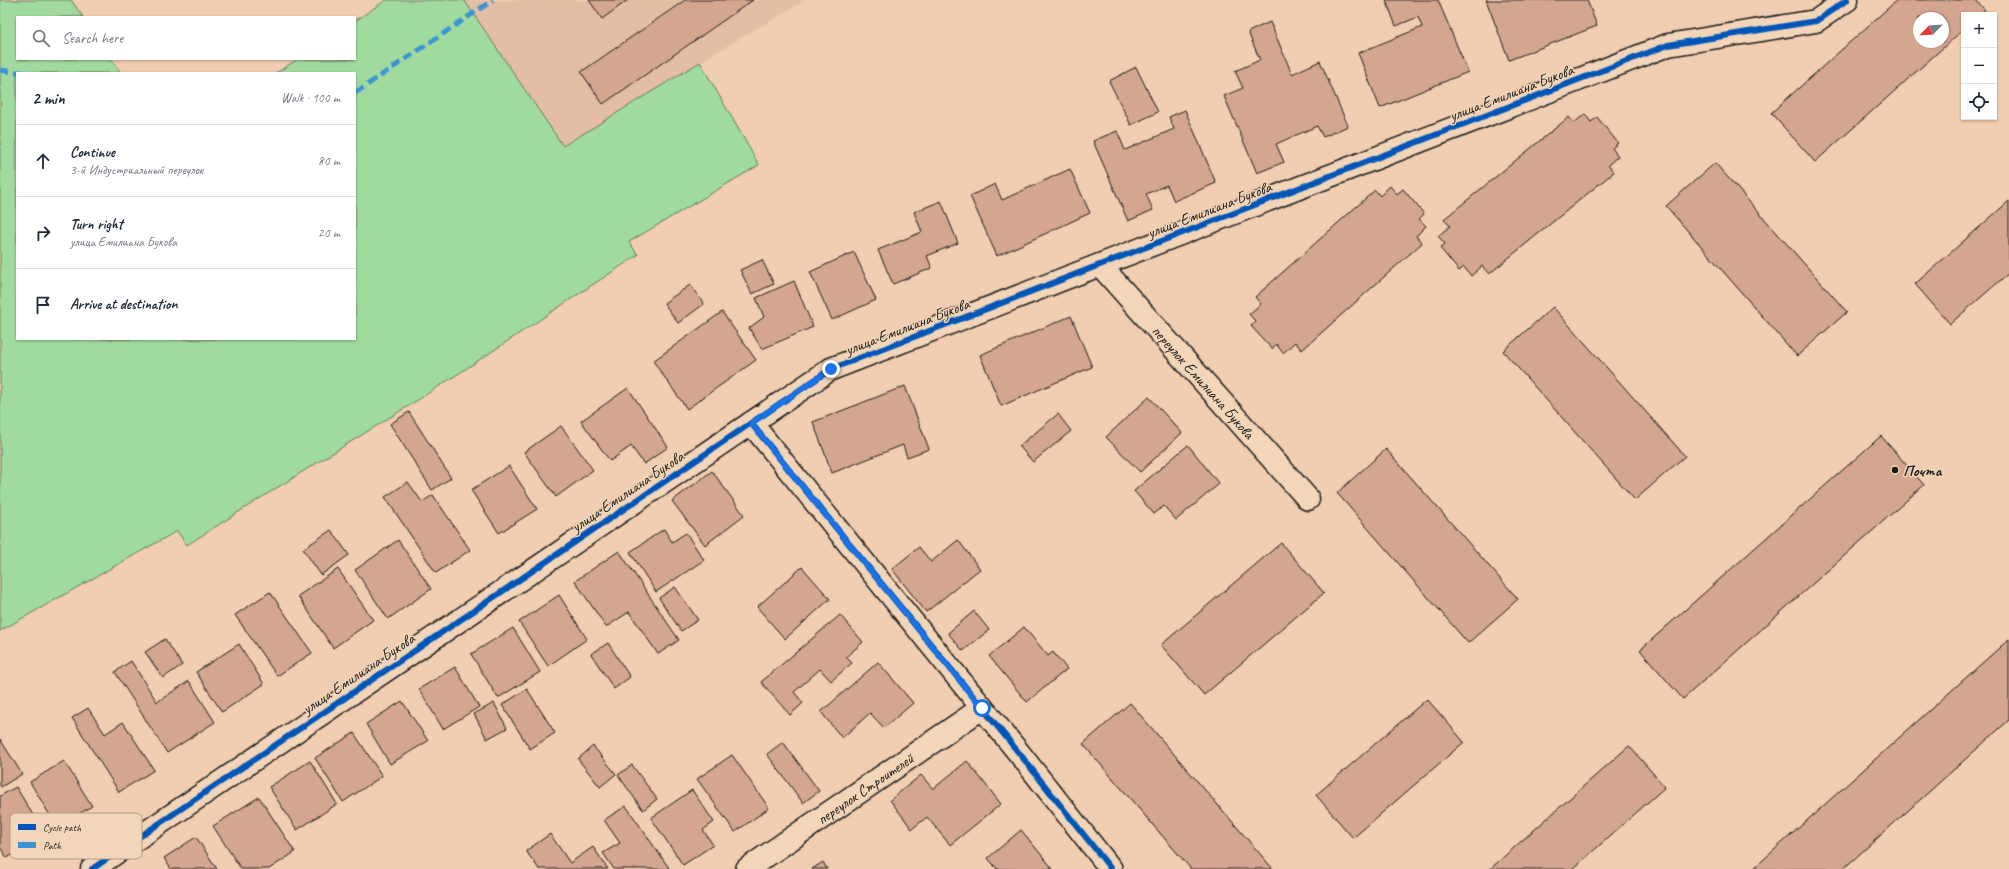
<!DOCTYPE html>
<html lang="en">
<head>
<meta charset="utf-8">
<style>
  :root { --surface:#fff; --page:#f6f6f7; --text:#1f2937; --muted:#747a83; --line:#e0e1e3 }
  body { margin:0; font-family:Caveat,sans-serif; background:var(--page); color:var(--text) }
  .controls { position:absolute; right:12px; top:12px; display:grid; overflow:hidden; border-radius:0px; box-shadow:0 1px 3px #0004 }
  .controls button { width:36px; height:36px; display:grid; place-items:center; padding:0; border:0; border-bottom:1px solid var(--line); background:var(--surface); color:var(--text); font:20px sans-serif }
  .compass { position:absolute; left:1913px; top:12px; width:36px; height:36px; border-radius:50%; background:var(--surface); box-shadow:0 1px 3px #0004; rotate:245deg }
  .stop { position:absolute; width:12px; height:12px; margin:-9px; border:3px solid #1a73e8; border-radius:50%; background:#fff }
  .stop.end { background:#1a73e8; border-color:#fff; box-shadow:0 1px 4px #0008 }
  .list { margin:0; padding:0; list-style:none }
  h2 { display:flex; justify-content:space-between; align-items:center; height:52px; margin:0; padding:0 16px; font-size:17px }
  h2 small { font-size:13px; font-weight:400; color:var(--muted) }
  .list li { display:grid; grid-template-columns:26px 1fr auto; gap:12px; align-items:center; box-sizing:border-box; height:72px; padding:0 16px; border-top:1px solid var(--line) }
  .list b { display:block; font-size:15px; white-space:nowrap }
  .list p { margin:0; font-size:13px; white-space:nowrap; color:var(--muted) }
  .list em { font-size:13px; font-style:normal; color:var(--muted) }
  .icon { flex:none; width:22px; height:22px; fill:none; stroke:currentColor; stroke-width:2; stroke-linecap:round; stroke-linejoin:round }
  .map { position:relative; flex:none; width:2009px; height:869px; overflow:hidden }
  .search { position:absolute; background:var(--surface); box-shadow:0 1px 3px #0004; left:16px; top:16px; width:340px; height:44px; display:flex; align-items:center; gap:10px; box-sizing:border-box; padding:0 14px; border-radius:0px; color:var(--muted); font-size:15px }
  .panel { position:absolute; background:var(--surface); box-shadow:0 1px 3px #0004; left:16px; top:72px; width:340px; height:268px; border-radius:0px }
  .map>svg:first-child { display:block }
  .built { fill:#e4bea4 }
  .green { fill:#a1da9f; stroke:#5e7b5e }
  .building { fill:#d4a68f; stroke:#1c1c1c; fill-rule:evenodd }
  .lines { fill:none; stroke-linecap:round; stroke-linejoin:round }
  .minor-casing { stroke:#1c1c1c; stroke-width:25 }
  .minor { stroke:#f3d6b9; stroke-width:22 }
  .quiet { stroke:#3a94d4; stroke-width:5; stroke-dasharray:10 5; stroke-linecap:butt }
  .cycleway-casing { stroke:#f3d6b9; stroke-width:8 }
  .cycleway { stroke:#0057b8; stroke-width:6 }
  .route { stroke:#1a73e8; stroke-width:5 }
  .poi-dot { fill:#1c1c1c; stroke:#f3d6b9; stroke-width:1.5 }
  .labels { text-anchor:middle; stroke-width:3; stroke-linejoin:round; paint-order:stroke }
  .street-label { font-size:16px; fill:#1c1c1c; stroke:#f3d6b9 }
  .poi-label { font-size:16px; font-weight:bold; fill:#1c1c1c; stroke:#f3d6b9; text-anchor:start }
  .key { fill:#f3d6b9; stroke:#b29e8a; stroke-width:1 }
  .key-label { font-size:11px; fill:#1c1c1c }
</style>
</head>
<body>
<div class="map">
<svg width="2009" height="869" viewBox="0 0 2009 869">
  <rect width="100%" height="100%" fill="#f1cdb1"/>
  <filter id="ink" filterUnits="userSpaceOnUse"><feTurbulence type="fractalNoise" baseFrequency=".025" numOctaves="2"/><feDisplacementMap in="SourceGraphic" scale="8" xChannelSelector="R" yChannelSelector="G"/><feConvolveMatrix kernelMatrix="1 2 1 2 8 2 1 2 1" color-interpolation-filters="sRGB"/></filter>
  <g filter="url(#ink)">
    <path class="built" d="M464 0H803L804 1 700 62 563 146Z"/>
    <path class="green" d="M0 0H71L83 17H17V59H111L121 73H17V339H355V73H276L298 59H355V21L386 0H464L563 146 700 62 759 165 629 242 638 255C562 304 487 356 410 405 336 451 261 497 187 545L177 531 0 631Z"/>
    <g class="building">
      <path d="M589 0H628L602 19Z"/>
      <path d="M685 0H753L603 104 581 72Z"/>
      <path d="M1386 0H1438L1468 72 1380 108 1358 53 1422 27 1418 17 1396 26Z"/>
      <path d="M1486 0H1587L1597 26 1509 60Z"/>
      <path d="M1897 0H1976L1985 10 1979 15H1964V29L1815 162 1771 113ZM1919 18H1943V42H1919Z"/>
      <path d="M1270 22 1292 74 1320 61 1348 126 1323 137 1317 126 1276 144 1284 162 1257 173 1224 96 1243 88 1235 71 1260 60 1248 32Z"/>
      <path d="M1136 67 1158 112 1131 125 1109 81Z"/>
      <path d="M1185 110 1216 183 1174 201 1167 185 1146 194 1153 210 1128 221 1093 141 1117 131 1125 150 1174 129 1169 117Z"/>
      <path d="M1585 114 1591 122 1597 117 1618 143 1612 148 1618 156 1608 165 1614 172 1489 274 1482 266 1471 276 1464 267 1459 271 1440 248 1445 244 1438 236 1450 226 1444 219 1569 117 1574 123Z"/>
      <path d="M1715 163 1847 312 1797 356 1666 206Z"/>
      <path d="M1070 169 1090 213 997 256 970 196 995 184 1002 200Z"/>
      <path d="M1390 186 1397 194 1403 189 1424 214 1419 219 1426 226 1416 236 1422 243 1302 350 1295 342 1283 353 1276 344 1272 349 1251 326 1256 322 1249 314 1261 304 1255 297 1375 190 1380 196Z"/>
      <path d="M941 201 958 243 927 256 932 268 893 284 878 250 922 232 914 212Z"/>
      <path d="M2009 201V273L1950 324 1915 284Z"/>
      <path d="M854 252 876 300 832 320 810 272Z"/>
      <path d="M762 260 774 284 752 294 740 270Z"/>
      <path d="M794 281 813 327 762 349 749 328 764 317 756 298Z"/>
      <path d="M690 285 704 304 678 323 664 303Z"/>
      <path d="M1553 307 1685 456 1635 500 1503 351Z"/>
      <path d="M722 312 756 360 687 409 653 361Z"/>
      <path d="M1071 316 1092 367 1001 406 980 355Z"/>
      <path d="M905 386 929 449 907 457 903 445 832 473 813 422Z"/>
      <path d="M628 388 668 447 644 464 631 446 610 461 581 421Z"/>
      <path d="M1149 397 1182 433 1140 472 1106 437Z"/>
      <path d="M409 412 451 478 432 490 390 424Z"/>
      <path d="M1058 414 1071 431 1033 462 1019 446Z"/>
      <path d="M561 426 593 470 556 497 524 452Z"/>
      <path d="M1881 436 1924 485 1683 699 1640 650Z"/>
      <path d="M1188 445 1219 484 1176 520 1164 506 1154 514 1134 491Z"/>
      <path d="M1386 449 1518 599 1468 643 1337 493Z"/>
      <path d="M509 466 537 509 499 533 471 490Z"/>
      <path d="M712 471 744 515 705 545 672 501Z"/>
      <path d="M408 482 422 502 433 495 470 550 436 573 385 497Z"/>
      <path d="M664 529 672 542 686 533 704 560 656 592 630 552Z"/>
      <path d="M331 530 349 555 321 575 303 549Z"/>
      <path d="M398 540 431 589 388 619 355 570Z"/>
      <path d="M958 540 980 569 926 612 892 569 919 547 931 562Z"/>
      <path d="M1281 543 1324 593 1204 695 1161 645Z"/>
      <path d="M619 551 679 640 658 654 629 612 606 627 575 581Z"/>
      <path d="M802 567 830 599 785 639 757 607Z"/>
      <path d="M338 569 373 620 333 648 298 596Z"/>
      <path d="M675 587 698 620 681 631 659 598Z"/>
      <path d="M270 592 312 653 277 676 235 615Z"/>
      <path d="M559 595 587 639 548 666 519 622Z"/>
      <path d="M974 611 989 630 963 651 948 633Z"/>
      <path d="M840 615 863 642 846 657 852 663 831 681 820 669 794 692 803 703 790 715 761 682Z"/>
      <path d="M1024 627 1048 656 1053 652 1067 669 1027 702 989 656Z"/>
      <path d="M513 628 540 672 498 698 471 654Z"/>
      <path d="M165 639 182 665 163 678 145 652Z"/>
      <path d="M2009 639V720L1843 869H1753Z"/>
      <path d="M608 643 630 677 614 689 591 654Z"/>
      <path d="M239 644 264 684 222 712 196 672Z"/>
      <path d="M131 661 157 702 189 681 215 722 167 753 115 672Z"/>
      <path d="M878 662 913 703 884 728 870 713 842 738 821 712Z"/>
      <path d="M455 667 479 707 443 729 419 689Z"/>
      <path d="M527 689 555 733 530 749 502 705Z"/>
      <path d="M1427 699 1464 742 1353 838 1316 795Z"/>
      <path d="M402 701 428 741 390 764 366 724Z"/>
      <path d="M494 703 507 728 487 739 474 714Z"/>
      <path d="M1130 703 1273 869H1191L1083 744Z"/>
      <path d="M88 708 105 734 123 722 154 770 119 792 72 718Z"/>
      <path d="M354 733 382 776 343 802 315 758Z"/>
      <path d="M0 739 22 774 1 787 0 785Z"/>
      <path d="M783 742 819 791 803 803 767 754Z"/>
      <path d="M593 746 616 774 600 787 578 759Z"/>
      <path d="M1629 746 1665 787 1573 869H1490Z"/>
      <path d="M732 755 769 808 735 832 697 779Z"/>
      <path d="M64 761 92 806 57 827 30 782Z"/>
      <path d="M310 761 337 804 297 830 269 787Z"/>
      <path d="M967 761 1001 804 950 845 927 817 912 829 890 800 921 775 933 789Z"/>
      <path d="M632 765 657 799 643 810 618 775Z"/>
      <path d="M16 787 45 835 7 858 0 847V796Z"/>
      <path d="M692 790 714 822 703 830 713 845 683 865 651 818Z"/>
      <path d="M259 797 295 852 269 869H241L213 826Z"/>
      <path d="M626 806 669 868 668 869H614L603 853 620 843 604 820Z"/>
      <path d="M1021 830 1053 869H997L988 858Z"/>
      <path d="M550 834 570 863 593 847 608 869H539L526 851Z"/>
      <path d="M196 837 217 869H171L164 858Z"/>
      <path d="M823 862 827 869H812Z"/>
    </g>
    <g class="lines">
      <g class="minor-casing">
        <g id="minor">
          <path id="s1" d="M1100 265 1308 499"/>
          <path d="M751 423 1019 753 1111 869"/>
          <path d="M92 869 831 369 1668 45 1816 21 1847 0"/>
          <path id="s2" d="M747 869 982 708"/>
        </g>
      </g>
      <use href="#minor" class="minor"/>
      <g class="quiet">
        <path d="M0 70 26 73"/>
        <path d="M355 93 493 0"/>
      </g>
      <g class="cycleway-casing">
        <g id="cycleway">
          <path d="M751 423 1019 753 1111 869"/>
          <path d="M92 869 831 369 1668 45 1816 21 1847 0"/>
        </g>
      </g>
      <use href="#cycleway" class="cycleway"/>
    </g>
  </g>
  <g class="lines" filter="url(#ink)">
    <path class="route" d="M831 369 751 423 982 708"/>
  </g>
  <circle class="poi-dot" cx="1895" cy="470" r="4"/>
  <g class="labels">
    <g class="street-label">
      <text transform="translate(1511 92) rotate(-21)" y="6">улица Емилиана Букова</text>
      <text transform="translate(1209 209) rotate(-21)" y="6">улица Емилиана Букова</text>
      <text transform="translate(907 326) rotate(-21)" y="6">улица Емилиана Букова</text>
      <text dy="6" stroke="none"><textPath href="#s1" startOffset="156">переулок Емилиана Букова</textPath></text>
      <text transform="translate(627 491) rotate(-34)" y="6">улица Емилиана Букова</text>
      <text transform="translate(358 673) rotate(-34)" y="6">улица Емилиана Букова</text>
      <text dy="6" stroke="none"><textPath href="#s2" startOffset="143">переулок Строителей</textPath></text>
    </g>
    <g class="poi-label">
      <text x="1903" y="476">Почта</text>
    </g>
  </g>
  <rect x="10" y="813" width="132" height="46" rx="6" class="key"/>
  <rect x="18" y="824" width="18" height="6" fill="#0057b8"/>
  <rect x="18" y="842" width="18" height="6" fill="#3a94d4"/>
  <g class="key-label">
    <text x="43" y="831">Cycle path</text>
    <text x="43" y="849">Path</text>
  </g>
</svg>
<div class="controls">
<button>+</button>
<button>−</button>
<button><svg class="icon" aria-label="locate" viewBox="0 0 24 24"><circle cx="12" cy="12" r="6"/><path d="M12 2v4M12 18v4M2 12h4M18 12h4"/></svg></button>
</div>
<svg class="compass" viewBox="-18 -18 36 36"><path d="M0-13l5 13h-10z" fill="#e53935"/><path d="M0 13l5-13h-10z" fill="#747a83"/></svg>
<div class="stop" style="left:982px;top:708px"></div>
<div class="stop end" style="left:831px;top:369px"></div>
<div class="search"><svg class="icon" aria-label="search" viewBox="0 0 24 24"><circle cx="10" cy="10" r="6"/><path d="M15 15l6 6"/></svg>Search here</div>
<section class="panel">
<h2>2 min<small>Walk · 100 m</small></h2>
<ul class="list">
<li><svg class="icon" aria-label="ahead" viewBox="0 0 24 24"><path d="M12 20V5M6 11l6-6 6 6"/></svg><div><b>Continue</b><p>3-й Индустриальный переулок</p></div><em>80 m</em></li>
<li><svg class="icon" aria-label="right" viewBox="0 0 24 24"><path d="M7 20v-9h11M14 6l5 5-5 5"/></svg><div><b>Turn right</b><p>улица Емилиана Букова</p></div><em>20 m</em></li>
<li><svg class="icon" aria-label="arrive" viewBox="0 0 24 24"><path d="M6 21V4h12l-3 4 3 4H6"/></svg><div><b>Arrive at destination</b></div></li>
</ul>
</section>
</div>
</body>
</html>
